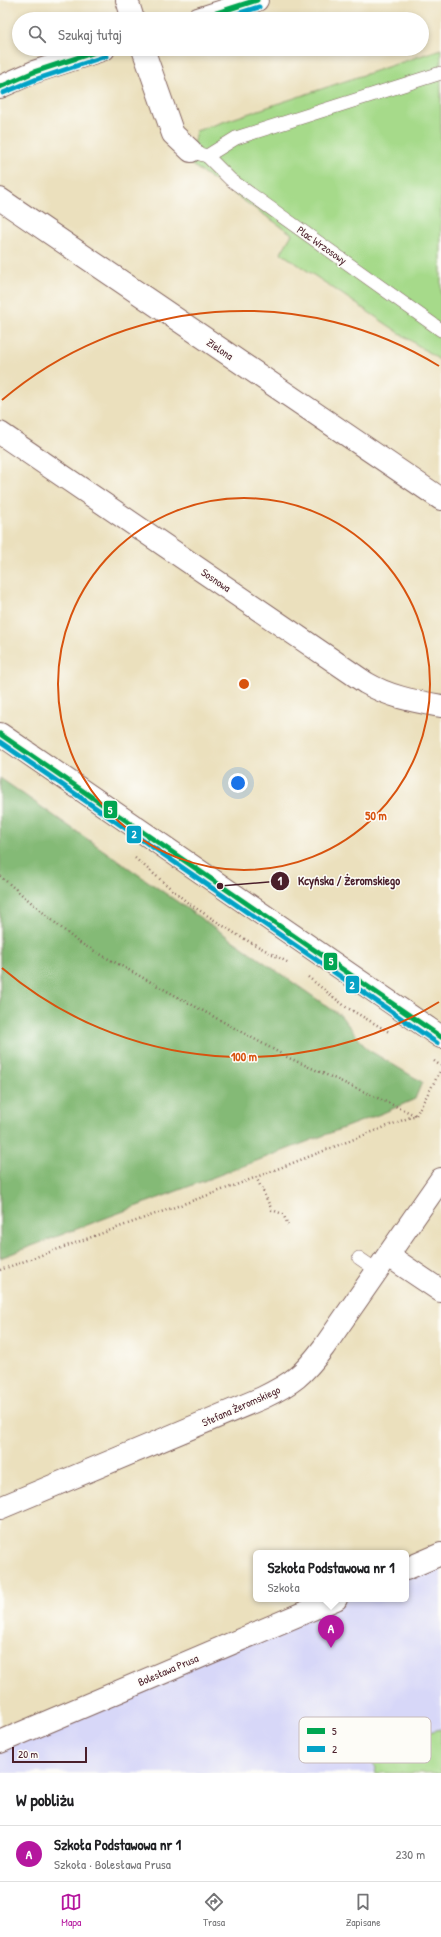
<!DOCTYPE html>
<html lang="pl">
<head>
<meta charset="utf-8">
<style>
  :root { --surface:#fff; --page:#f6f6f6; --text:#202124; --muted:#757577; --line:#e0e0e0; --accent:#b5179e }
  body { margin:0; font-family:"Patrick Hand",sans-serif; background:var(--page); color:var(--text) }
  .scale { position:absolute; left:12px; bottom:10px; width:75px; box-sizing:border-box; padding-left:4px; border:2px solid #4a1f2b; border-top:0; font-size:11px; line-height:14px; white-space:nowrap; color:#4a1f2b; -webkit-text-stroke:3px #fdfcf7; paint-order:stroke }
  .you { position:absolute; left:238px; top:783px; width:14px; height:14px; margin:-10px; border:3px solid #fff; border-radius:50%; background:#1a73e8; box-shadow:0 0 0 6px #1a73e833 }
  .badge { display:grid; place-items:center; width:26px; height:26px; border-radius:50%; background:var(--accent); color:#fff; font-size:13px; font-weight:700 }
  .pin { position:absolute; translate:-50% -33px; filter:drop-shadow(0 1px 2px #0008) }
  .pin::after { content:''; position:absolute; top:21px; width:14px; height:12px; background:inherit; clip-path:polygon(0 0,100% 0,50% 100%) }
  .popup { position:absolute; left:253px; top:1550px; width:156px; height:52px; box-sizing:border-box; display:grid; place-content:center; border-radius:6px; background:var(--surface); filter:drop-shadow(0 1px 3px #0005); font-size:13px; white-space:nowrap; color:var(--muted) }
  .popup b { font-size:15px; color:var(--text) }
  .popup::after { content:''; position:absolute; left:50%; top:100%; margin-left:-8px; border:8px solid transparent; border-top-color:var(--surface) }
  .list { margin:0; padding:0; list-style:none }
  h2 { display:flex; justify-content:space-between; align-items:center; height:52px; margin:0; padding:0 16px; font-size:17px }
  h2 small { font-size:13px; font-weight:400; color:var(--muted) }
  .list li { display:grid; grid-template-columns:26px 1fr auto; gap:12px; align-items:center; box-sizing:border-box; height:56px; padding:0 16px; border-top:1px solid var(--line) }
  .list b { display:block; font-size:15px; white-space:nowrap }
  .list p { margin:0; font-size:13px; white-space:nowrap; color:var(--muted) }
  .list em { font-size:13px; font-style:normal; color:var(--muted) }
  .icon { flex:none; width:22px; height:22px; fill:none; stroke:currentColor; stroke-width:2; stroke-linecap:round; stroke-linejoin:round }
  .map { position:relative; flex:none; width:441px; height:1773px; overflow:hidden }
  .search { position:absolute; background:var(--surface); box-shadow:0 2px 6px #0003; left:12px; right:12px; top:12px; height:44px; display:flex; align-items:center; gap:10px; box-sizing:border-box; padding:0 14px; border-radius:22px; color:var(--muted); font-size:15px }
  .sheet { height:108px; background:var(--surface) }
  nav { display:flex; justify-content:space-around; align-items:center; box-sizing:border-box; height:56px; border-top:1px solid var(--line); background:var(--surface); font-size:11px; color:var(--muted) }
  nav a { display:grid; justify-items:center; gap:2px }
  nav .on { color:var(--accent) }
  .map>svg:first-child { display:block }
  .built { fill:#d7d7f8 }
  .green { fill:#a6da8a; stroke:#787c5a }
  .forest { fill:#84ba76; stroke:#676c50 }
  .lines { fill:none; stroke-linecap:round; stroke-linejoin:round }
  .service-casing { stroke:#82635e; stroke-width:14 }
  .minor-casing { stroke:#82635e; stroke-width:24 }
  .tertiary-casing { stroke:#82635e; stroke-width:24 }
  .path { stroke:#82635e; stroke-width:2.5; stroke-dasharray:1 3; stroke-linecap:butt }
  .service { stroke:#fff; stroke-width:13 }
  .minor { stroke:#fff; stroke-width:22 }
  .tertiary { stroke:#fff; stroke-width:22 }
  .bus-1-casing { stroke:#fdfcf7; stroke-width:8 }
  .bus-2-casing { stroke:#fdfcf7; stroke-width:8 }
  .bus-1 { stroke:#00a651; stroke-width:5 }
  .bus-2 { stroke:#04a2c6; stroke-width:5 }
  .ring { fill:none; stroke:#d8530f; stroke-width:2 }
  .labels { text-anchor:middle; stroke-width:3; stroke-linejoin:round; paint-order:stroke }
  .street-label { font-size:11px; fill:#4a1f2b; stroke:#fdfcf7 }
  .key { fill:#fdfcf7; stroke:#c7baba; stroke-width:1 }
  .key-label { font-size:11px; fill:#4a1f2b }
  .centre { fill:#d8530f; stroke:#fdfcf7; stroke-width:2 }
  .ring-label { font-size:12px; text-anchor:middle; font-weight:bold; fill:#d8530f; stroke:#fdfcf7; stroke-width:3; stroke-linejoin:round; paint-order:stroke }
  .leader { fill:none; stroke:#4a1f2b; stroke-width:1.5 }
  .callout-dot { fill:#4a1f2b; stroke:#fdfcf7; stroke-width:1.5 }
  .mark-label { font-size:12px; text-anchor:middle; font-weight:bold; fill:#fff }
  .callout-label { font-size:12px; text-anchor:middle; font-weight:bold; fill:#4a1f2b; stroke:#fdfcf7; stroke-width:3; stroke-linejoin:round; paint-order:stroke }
  .line-badge { stroke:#fdfcf7; stroke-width:1.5 }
  .badge-label { font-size:11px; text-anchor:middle; font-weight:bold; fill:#fff }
</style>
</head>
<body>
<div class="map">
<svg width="441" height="1773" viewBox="0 0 441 1773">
  <rect width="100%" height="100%" fill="#fdfcf7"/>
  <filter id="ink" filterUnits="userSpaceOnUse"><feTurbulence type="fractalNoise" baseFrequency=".025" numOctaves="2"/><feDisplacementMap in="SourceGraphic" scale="8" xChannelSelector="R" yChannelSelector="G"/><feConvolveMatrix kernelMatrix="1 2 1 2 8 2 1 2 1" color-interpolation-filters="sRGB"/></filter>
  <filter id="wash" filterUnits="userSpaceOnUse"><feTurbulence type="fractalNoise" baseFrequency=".012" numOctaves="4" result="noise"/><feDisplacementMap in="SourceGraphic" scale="16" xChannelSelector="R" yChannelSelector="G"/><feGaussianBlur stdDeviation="0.9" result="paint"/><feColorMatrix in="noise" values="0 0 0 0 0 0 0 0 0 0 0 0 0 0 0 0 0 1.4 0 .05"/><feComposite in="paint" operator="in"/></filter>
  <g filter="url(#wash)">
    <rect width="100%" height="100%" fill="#ebe0bd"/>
    <path class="built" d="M441 1554V1773H0V1742L336 1599H406V1569Z"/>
    <g class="green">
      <path d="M441 49V361L281 253 292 234 189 163 196 131Z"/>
      <path d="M441 1729V1773H376L369 1747Z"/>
    </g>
    <path class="forest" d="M0 778 341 1016 367 1049 422 1082 415 1099 383 1113 0 1258Z"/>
  </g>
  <g filter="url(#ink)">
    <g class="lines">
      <g class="service-casing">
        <g id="service">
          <path d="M200 154 207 156 236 138 441 73"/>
          <path d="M207 156 231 180 441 330"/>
          <path d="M359 1258 378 1271"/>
        </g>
      </g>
      <g class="minor-casing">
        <g id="minor">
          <path d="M127 0 133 19"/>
          <path d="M198 19 257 0"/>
          <path d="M143 49 173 134 191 151"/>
          <path d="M0 87 34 72 104 49"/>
          <path d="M0 199 441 499"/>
          <path d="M0 433 366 683C390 697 414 701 441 706"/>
          <path d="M389 1256 441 1291"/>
          <path d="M0 1508 262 1398C293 1383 303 1375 324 1347L441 1179"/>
          <path d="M406 1569 441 1554"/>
          <path d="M0 1742 336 1599"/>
        </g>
      </g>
      <g class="tertiary-casing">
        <path id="tertiary" d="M0 734 441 1037"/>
      </g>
      <g class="path">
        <path d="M135 858 188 903 239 936 289 963"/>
        <path d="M0 876 78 942 287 1057 415 1115"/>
        <path d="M308 977 346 1007 389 1032"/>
        <path d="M434 1061 441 1066"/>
        <path d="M256 1177 272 1210 283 1214 288 1225"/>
        <path d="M0 1270 236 1185 416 1115 441 1070"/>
      </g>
      <use href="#service" class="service"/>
      <use href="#minor" class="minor"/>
      <use href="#tertiary" class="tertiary"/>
      <g class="bus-1-casing">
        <g id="bus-1">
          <path d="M198 19 257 0"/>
          <path d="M0 87 34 72 104 49"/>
          <path d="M0 734 441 1037"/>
        </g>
      </g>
      <g class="bus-2-casing">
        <g id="bus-2">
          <path d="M221 19 259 7"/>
          <path d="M3 93 37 79 106 56"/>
          <path d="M0 742 437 1043"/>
        </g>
      </g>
      <use href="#bus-1" class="bus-1"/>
      <use href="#bus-2" class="bus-2"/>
    </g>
  </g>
  <g class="ring">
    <circle cx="244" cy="684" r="186"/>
    <path d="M439 1002A373 373 0 0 1 2 968M2 400A373 373 0 0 1 439 366"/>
  </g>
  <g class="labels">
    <g class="street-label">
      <text transform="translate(322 245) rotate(35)" y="4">Plac Wrzosowy</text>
      <text transform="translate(220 349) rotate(34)" y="4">Zielona</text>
      <text transform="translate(216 580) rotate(34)" y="4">Sosnowa</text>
      <text transform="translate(241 1406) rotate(-24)" y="4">Stefana Żeromskiego</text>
      <text transform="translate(168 1670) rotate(-23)" y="4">Bolesława Prusa</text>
    </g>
  </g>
  <rect x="299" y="1717" width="132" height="46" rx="6" class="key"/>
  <rect x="307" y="1728" width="18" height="6" fill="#00a651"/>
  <rect x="307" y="1746" width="18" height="6" fill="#04a2c6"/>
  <g class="key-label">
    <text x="332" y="1735">5</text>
    <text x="332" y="1753">2</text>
  </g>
  <circle cx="244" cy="684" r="6" class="centre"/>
  <g class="ring-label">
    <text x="376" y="820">50 m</text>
    <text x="244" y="1061">100 m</text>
  </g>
  <path class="leader" d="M220 886L280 881"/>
  <g class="callout-dot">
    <circle cx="220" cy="886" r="4"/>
    <circle cx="280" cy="881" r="10"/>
  </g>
  <g class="mark-label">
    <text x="280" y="885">1</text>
  </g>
  <g class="callout-label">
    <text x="349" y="885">Kcyńska / Żeromskiego</text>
  </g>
  <g class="line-badge">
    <rect x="103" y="800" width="15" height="19" rx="4" fill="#00a651"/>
    <rect x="126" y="825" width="16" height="19" rx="4" fill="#04a2c6"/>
    <rect x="323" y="952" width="15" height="19" rx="4" fill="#00a651"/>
    <rect x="345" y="975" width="15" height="19" rx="4" fill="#04a2c6"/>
  </g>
  <g class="badge-label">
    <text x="110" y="814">5</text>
    <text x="134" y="838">2</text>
    <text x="331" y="965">5</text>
    <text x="352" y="989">2</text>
  </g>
</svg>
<div class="scale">20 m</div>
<div class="you"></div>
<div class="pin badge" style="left:331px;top:1648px">A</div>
<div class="popup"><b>Szkoła Podstawowa nr 1</b>Szkoła</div>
<div class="search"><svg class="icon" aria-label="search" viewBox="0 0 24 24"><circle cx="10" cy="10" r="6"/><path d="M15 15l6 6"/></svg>Szukaj tutaj</div>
</div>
<section class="sheet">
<h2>W pobliżu<small></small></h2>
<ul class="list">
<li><span class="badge">A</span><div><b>Szkoła Podstawowa nr 1</b><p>Szkoła · Bolesława Prusa</p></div><em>230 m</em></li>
</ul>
</section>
<nav>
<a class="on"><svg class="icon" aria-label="map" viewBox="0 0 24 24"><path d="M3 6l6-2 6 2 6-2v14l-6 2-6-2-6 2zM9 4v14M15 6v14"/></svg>Mapa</a>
<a><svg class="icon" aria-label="directions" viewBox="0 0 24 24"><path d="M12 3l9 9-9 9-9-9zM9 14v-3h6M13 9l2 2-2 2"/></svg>Trasa</a>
<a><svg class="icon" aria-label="saved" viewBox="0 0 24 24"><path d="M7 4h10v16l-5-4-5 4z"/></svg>Zapisane</a>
</nav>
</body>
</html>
